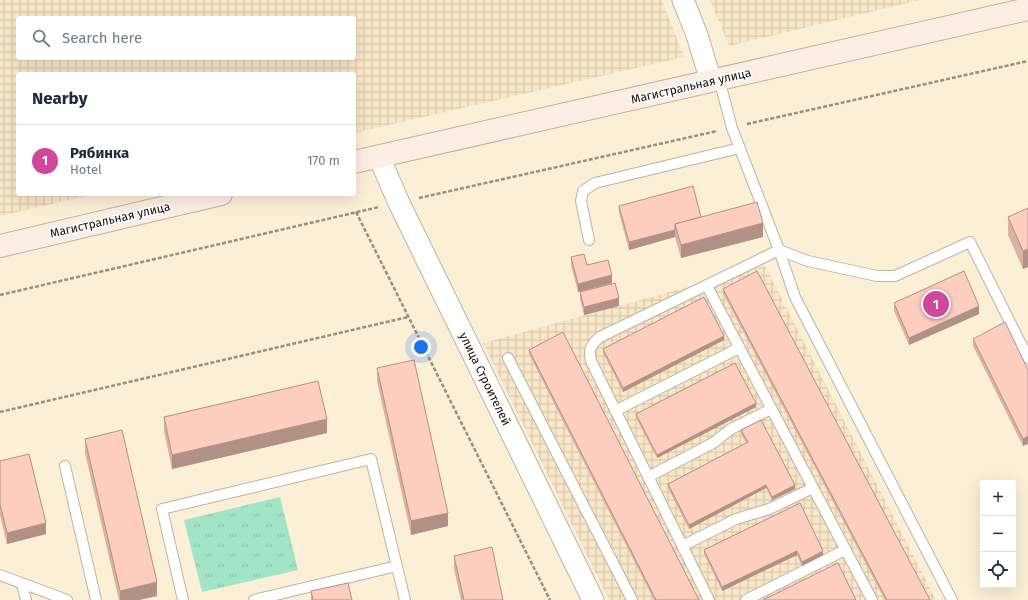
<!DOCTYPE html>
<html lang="en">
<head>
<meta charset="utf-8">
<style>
  :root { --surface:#fff; --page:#f2f2f3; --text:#1f2937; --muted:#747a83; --line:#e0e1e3; --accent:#d93025 }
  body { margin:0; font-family:"Fira Sans",sans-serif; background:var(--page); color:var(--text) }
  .controls { position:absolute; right:12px; bottom:12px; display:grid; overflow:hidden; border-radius:4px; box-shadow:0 4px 16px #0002 }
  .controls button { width:36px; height:36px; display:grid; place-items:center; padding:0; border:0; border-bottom:1px solid var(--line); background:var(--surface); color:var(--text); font:20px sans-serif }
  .you { position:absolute; left:421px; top:347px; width:14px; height:14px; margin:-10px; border:3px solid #fff; border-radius:50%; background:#1a73e8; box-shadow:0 0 0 6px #1a73e833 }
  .badge { display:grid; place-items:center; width:26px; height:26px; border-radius:50%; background:var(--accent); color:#fff; font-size:13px; font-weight:700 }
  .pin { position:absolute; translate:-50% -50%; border:2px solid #fff; box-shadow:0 1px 4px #0006 }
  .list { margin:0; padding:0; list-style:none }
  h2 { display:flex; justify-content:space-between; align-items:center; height:52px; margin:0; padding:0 16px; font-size:17px }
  h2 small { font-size:13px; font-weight:400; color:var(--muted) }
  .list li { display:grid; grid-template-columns:26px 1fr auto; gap:12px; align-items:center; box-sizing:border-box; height:72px; padding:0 16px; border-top:1px solid var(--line) }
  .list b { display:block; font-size:15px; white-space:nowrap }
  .list p { margin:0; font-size:13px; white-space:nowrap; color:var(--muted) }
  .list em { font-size:13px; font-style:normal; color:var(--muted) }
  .icon { flex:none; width:22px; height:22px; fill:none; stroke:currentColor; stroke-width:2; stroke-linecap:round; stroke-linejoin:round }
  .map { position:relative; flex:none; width:1028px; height:600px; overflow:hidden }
  .search { position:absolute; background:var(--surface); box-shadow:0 4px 16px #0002; left:16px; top:16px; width:340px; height:44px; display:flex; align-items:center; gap:10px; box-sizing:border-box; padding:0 14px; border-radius:4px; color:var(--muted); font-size:15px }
  .panel { position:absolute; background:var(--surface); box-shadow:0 4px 16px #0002; left:16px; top:72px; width:340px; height:124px; border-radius:4px }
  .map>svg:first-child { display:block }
  .industrial { fill:url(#industrial-grid); fill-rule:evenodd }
  .grass { fill:url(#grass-tufts) }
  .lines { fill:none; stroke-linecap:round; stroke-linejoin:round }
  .lane-casing { stroke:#bfb39d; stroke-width:12 }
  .street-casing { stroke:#bfb39d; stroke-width:23 }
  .secondary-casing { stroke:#bfb39d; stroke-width:24 }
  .path { stroke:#988f7e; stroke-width:2.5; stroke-dasharray:4 2; stroke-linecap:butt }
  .lane { stroke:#fff; stroke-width:10 }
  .street { stroke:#fff; stroke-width:21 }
  .secondary { stroke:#fdeee5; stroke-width:22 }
  .wall { fill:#dab1a4 }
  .shaded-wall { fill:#b19086 }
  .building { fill:#fdcebf; stroke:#b19086 }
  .labels { text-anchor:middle; stroke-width:3; stroke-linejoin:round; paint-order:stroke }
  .street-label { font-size:12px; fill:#141008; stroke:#fff }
</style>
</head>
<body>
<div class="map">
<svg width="1028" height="600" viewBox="0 0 1028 600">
  <defs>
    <pattern id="industrial-grid" width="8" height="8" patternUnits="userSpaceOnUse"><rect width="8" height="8" fill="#f7e6c8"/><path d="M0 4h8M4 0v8" fill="none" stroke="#d3c4aa"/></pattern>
    <pattern id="grass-tufts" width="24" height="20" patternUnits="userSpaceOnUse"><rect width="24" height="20" fill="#a1e4c6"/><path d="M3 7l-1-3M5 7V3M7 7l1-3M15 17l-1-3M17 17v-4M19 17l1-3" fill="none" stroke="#8ac3a9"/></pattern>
  </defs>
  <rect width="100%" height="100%" fill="#fcefd8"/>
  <g class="industrial">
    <path d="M0 0H662L684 57 354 133V74H18V194H94L0 216ZM18 18H354V58H18Z"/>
    <path d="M710 0H920L729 46Z"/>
    <path d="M765 266 936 600H609L483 343Z"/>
  </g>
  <path class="grass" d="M280 497 298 570 202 592 184 520Z"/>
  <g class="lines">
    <g class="lane-casing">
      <g id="lane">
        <path d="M719 79 732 128 779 250 808 261 877 276H895L970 242 1028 358"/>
        <path d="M589 240 581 201 583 191 595 183 740 148"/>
        <path d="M707 286 872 600"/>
        <path d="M508 358 632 600"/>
        <path d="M615 411 739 348"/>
        <path d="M65 466 96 600"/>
        <path d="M648 477 713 443 731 429 771 409"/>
        <path d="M682 546 736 519 769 509 813 488"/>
        <path d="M0 575 67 600"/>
        <path d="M22 584 26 600"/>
        <path d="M183 600 162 509 371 459 405 600"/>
        <path d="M254 600 397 566"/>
        <path d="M709 600 591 361C588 349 591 345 600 337L779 250 795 297 952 600"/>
        <path d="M746 600 845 550"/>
      </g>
    </g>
    <g class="street-casing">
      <g id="street">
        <path d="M683 0 697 35 711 81"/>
        <path d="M379 157 399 203 593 600"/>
      </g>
    </g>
    <g class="secondary-casing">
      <g id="secondary">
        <path d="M354 162 1028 9"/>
        <path d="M0 246 221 194"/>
      </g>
    </g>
    <g class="path">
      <path d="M747 124 1028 61"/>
      <path d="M419 198 717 131"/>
      <path d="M356 212 550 600"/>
      <path d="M0 295 379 207"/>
      <path d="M0 412 408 317"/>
    </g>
    <use href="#lane" class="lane"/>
    <use href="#street" class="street"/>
    <use href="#secondary" class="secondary"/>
  </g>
  <g class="wall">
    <path d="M619 206 701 217 763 237 681 258 675 237 629 250 619 213Z"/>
    <path d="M1028 208V267L1023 269 1008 235V217Z"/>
    <path d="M571 257 587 265 612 283 578 292 571 265Z"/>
    <path d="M723 289 930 600H885L723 293Z"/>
    <path d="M580 292 619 306 584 315 580 299Z"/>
    <path d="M894 303 979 314 909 345 894 311Z"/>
    <path d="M973 339 1028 370 1023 446 973 346Z"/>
    <path d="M724 340 623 392 603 353V349Z"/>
    <path d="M529 350 699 600H654L529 354Z"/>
    <path d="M377 368 448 526 411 535 377 381Z"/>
    <path d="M756 407 657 458 636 418V414Z"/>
    <path d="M164 417 327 433 172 469 164 431Z"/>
    <path d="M741 430 795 489 772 500 766 488 689 529 668 488V484L746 443 741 434Z"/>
    <path d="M85 439 157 596 139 600H119L85 453Z"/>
    <path d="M0 461 46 534 7 544 0 515Z"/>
    <path d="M800 503 823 555 802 566 797 555 722 591 704 554V550Z"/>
    <path d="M454 556 503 600H461L454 569Z"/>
    <path d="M311 591 352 600H311Z"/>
  </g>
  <g class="shaded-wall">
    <path d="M763 223V237L681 258V245Z"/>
    <path d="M675 230V237L629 250V242Z"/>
    <path d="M1028 249V267L1023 269V251Z"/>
    <path d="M612 275V283L578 292V284Z"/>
    <path d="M619 298V306L584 315V307Z"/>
    <path d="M979 306V314L909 345V338Z"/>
    <path d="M724 336V340L623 392V388Z"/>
    <path d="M756 403V407L657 458V455Z"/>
    <path d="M327 419V433L172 469V455Z"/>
    <path d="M1028 436V444L1023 446V439Z"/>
    <path d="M766 485V488L689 529V525Z"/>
    <path d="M795 485V489L772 500V497Z"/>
    <path d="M448 513V526L411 535V521Z"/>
    <path d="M46 523V534L7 544V533Z"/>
    <path d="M797 551V555L722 591V587Z"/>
    <path d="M823 551V555L802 566V562Z"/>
    <path d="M157 582V596L139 600H120V591Z"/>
  </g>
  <g class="building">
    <path d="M693 186 701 217 675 224V230L629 242 619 206Z"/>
    <path d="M757 202 763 223 681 245 675 224Z"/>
    <path d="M1028 208V249L1023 251 1008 217Z"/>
    <path d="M584 254 587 265 608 260 612 275 578 284 571 257Z"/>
    <path d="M757 271 930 600H887L723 289Z"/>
    <path d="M964 271 979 306 909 338 894 303Z"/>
    <path d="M615 283 619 298 584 307 580 292Z"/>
    <path d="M704 297 724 336 623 388 603 349Z"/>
    <path d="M1005 322 1028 370V436L1023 439 973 339Z"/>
    <path d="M563 332 699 600H656L529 350Z"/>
    <path d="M414 360 448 513 411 521 377 368Z"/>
    <path d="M735 363 756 403 657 455 636 414Z"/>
    <path d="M318 381 327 419 172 455 164 417Z"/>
    <path d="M761 420 795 485 772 497 766 485 689 525 668 484 748 442 741 430Z"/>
    <path d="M122 430 157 582 120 591 85 439Z"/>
    <path d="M29 454 46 523 7 533 0 504V461Z"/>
    <path d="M800 503 823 551 802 562 797 551 722 587 704 550Z"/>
    <path d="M492 547 503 600H464L454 556Z"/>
    <path d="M838 563 856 600H763Z"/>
    <path d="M348 583 352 600H313L311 591Z"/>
  </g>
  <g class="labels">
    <g class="street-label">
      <text transform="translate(691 86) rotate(-13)" y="4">Магистральная улица</text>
      <text transform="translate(110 220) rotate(-13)" y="4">Магистральная улица</text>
      <text transform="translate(485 379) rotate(64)" y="4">улица Строителей</text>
    </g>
  </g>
</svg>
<div class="controls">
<button>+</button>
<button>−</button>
<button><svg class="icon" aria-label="locate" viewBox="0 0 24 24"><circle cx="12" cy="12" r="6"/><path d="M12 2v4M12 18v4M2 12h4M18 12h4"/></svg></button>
</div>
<div class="you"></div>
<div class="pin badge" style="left:936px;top:304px;background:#d1479c">1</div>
<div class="search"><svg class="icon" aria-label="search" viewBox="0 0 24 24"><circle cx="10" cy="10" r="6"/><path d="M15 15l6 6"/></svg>Search here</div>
<section class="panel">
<h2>Nearby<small></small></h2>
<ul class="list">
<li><span class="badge" style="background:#d1479c">1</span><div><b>Рябинка</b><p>Hotel</p></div><em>170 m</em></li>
</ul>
</section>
</div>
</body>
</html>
